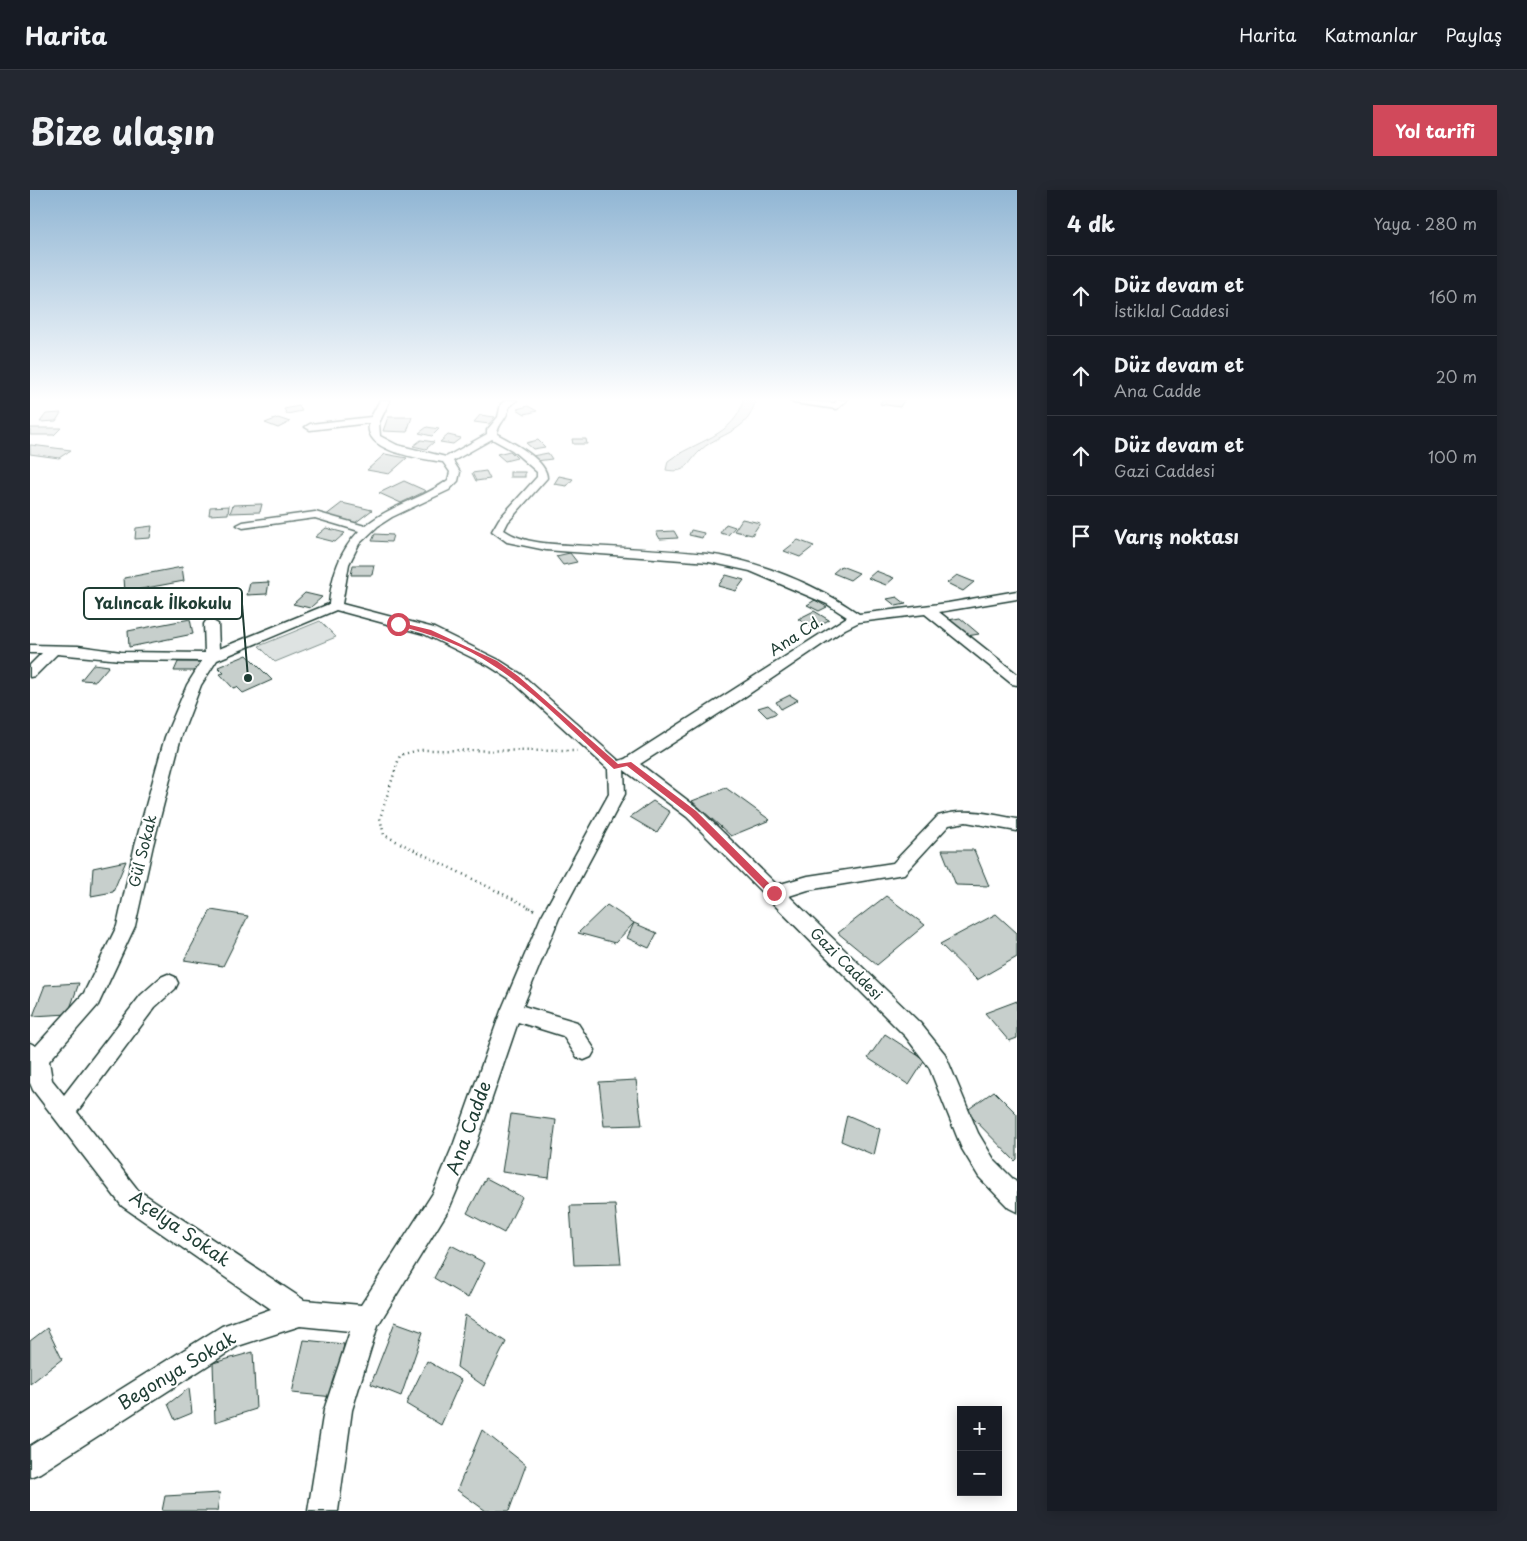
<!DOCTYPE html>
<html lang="tr">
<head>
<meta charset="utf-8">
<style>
  :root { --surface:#171b24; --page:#242831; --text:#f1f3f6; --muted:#9ea1a6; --line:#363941; --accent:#d1495b }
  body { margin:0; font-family:"Playpen Sans",sans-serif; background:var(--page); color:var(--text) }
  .controls { position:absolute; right:15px; bottom:15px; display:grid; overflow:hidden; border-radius:0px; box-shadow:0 2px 12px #0003 }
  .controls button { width:45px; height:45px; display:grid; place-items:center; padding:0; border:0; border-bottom:1px solid var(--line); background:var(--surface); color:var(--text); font:25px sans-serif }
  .stop { position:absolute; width:15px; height:15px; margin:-11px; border:4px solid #d1495b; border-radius:50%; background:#fff }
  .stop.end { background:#d1495b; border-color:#fff; box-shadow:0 1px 5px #0008 }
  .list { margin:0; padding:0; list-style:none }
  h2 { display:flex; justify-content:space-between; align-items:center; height:65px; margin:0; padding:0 20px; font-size:21px }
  h2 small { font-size:16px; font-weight:400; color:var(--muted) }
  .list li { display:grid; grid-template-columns:32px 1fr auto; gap:15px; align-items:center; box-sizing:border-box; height:80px; padding:0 20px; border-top:1px solid var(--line) }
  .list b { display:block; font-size:19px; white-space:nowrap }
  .list p { margin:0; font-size:16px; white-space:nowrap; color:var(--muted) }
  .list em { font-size:16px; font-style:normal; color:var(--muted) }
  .icon { flex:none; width:28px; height:28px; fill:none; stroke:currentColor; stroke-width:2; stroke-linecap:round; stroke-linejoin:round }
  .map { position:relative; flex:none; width:987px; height:1321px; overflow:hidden; border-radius:0px }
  header { display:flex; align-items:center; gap:30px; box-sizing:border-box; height:70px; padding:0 25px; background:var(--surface); border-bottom:1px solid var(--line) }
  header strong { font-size:24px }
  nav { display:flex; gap:28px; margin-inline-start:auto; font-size:18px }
  .intro { display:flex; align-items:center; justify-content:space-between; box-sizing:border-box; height:120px; padding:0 30px }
  h1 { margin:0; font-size:35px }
  .button { padding:12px 22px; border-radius:0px; background:var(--accent); color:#fff; font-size:18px; font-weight:700 }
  main { display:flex; gap:30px; padding:0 30px }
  aside { flex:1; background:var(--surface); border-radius:0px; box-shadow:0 2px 12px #0003 }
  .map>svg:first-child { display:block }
  .green { fill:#dee3e2; stroke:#7e908b }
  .building { fill:#c7cfcc; stroke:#1f3d34 }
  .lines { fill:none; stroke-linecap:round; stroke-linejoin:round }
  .street-casing { stroke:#1f3d34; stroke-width:3 }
  .path-far1 { stroke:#1f3d34; stroke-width:2.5; stroke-dasharray:1 4; stroke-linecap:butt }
  .path { stroke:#1f3d34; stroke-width:3; stroke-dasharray:1 4.5; stroke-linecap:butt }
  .street { fill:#fff; fill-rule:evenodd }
  .route { fill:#d1495b }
  .labels { text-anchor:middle; stroke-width:4; stroke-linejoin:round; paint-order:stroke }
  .street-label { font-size:15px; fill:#1f3d34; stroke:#fff }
  .near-street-label { font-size:18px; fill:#1f3d34; stroke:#fff }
  .leader { fill:none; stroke:#1f3d34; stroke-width:2 }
  .callout-dot { fill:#1f3d34; stroke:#fff; stroke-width:2 }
  .callout { fill:#fff; stroke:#1f3d34; stroke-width:2 }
  .callout-label { font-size:16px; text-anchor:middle; font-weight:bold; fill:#1f3d34 }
</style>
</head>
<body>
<header>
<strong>Harita</strong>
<nav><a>Harita</a><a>Katmanlar</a><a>Paylaş</a></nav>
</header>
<div class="intro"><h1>Bize ulaşın</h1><a class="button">Yol tarifi</a></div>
<main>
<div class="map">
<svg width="987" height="1321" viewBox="0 0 987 1321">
  <rect width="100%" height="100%" fill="#fff"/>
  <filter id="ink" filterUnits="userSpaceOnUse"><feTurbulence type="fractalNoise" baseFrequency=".02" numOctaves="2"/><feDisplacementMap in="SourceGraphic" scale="10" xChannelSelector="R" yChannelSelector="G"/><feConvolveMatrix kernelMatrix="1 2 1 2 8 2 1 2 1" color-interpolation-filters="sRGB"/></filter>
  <g filter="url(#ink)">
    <g class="green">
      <path d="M713 210H726C724 215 722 223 718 228 706 244 683 247 670 261 657 273 658 284 636 280L638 271C663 252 707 245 713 210Z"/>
      <path d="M290 431 306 447 245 472 229 456Z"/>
    </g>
    <g class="building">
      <path d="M852 210H874L870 217 850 214Z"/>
      <path d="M269 216 272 221 257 224 254 219Z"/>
      <path d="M498 216 507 221 495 224 487 219Z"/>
      <path d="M31 223 26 231 10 232 16 224Z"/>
      <path d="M450 225 465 227 459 234 444 232Z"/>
      <path d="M358 227H382L377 242 353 241Z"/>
      <path d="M248 228 260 232 248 238 235 233Z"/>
      <path d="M397 237 409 239 402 246 389 243Z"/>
      <path d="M0 238H31L24 245H0Z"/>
      <path d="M418 245 431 248 423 254 410 252Z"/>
      <path d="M542 249H556L557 254H543Z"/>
      <path d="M391 250 404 252 396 259 383 256Z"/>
      <path d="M508 250 515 257 503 259 496 253Z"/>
      <path d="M0 255H1L41 260 29 268 0 264Z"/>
      <path d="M480 261 487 268 475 271 467 264Z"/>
      <path d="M518 263 522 269 506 271 502 266Z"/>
      <path d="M355 264 377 268 359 284 337 280Z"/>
      <path d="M456 281 460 289 446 291 442 283Z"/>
      <rect x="480" y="282" width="15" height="5"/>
      <path d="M529 286 543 289 537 296 524 294Z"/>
      <path d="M374 291 396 301 371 313 349 303Z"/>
      <path d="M312 313 342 320 325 333 295 326Z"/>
      <path d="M232 314 230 322 200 323 203 315Z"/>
      <path d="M199 316 198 324 179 325 180 317Z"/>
      <path d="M712 329 730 333 722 345 704 341Z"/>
      <path d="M696 334 705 337 698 345 690 343Z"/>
      <path d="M122 336 120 348 105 349 106 338Z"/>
      <path d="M296 338 315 343 305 352 285 347Z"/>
      <path d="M661 340 674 343 672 348 659 345Z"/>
      <path d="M644 341 648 348 630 349 626 342Z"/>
      <path d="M345 344 363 345 361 352 342 351Z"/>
      <path d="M768 350 784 356 770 367 754 361Z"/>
      <path d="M540 363 547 372 533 375 526 366Z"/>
      <path d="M323 375H344L342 385H321Z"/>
      <path d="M811 376 829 383 820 390 803 383Z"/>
      <path d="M152 377 154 391 95 402 94 388Z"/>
      <path d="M846 381 864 388 856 395 838 388Z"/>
      <path d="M696 385 714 390 706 401 688 396Z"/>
      <path d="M927 385 944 392 933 401 917 393Z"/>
      <path d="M239 392 237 404 217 405 220 393Z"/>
      <path d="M275 403 292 407 280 418 263 414Z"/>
      <path d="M867 407 876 414 866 416 857 409Z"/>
      <path d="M785 410 797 417 789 421 777 415Z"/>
      <path d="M784 421 799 430 783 438 768 429Z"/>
      <path d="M930 428 949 444 937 446 918 430Z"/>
      <path d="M160 429 163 444 99 457 98 441Z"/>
      <path d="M217 465 242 490 213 503 207 497 203 498 190 484 194 483 188 477Z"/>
      <path d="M148 472H172L169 481H144Z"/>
      <path d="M64 474 79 476 66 491 51 490Z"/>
      <path d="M760 505 768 510 751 519 746 512Z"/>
      <path d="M738 515 747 523 737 527 728 518Z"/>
      <path d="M696 598 740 630 701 646 662 611Z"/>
      <path d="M623 611 640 622 627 643 600 627Z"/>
      <path d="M912 660H944L959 696 926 695Z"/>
      <path d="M96 671 83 702 61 706 63 678Z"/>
      <path d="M856 706 895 735 847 775 808 743Z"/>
      <path d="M577 715 604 733 585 753 548 743Z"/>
      <path d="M181 720 218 726 193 776 154 770Z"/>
      <path d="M966 724 987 743V767L947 790 910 754Z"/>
      <path d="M604 733 627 743 619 758 597 748Z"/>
      <path d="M49 793 38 824 3 826 15 795Z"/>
      <path d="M987 811V848L979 851 955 823Z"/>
      <path d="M855 844 895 870 879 895 838 868Z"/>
      <path d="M606 890 612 935 574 936 569 892Z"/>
      <path d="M964 901 987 924V969L985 971 936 921Z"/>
      <path d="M481 924 526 930 519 988 472 982Z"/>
      <path d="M817 925 850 939 844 965 811 951Z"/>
      <path d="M456 988 492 1007 474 1043 437 1023Z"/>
      <path d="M585 1015 591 1074 544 1075 540 1016Z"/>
      <path d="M421 1055 455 1073 438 1108 404 1088Z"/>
      <path d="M435 1125 476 1152 454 1196 427 1177Z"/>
      <path d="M365 1132 393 1142 371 1206 341 1194Z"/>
      <path d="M17 1138 32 1169 0 1194V1151Z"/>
      <path d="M274 1150 314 1154 304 1207 262 1203Z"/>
      <path d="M223 1162 226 1219 185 1232 183 1173Z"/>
      <path d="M397 1171 431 1190 411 1235 376 1214Z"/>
      <path d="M159 1198 162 1223 145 1230 138 1214Z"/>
      <path d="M452 1240 496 1275 479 1321H456L427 1300Z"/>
      <path d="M190 1303 187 1321H132L135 1306Z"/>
    </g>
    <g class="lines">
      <g class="street-casing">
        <g id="street">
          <path d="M350 210H360L349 233 350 246 367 255 416 267 457 244V240L468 227 471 214 476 210H487L479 217C477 230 468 233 467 244 482 252 517 270 517 288L478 332 474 340C497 356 532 354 559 356 598 358 638 360 677 364 727 370 788 395 829 424L918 413 987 401V409L909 422 987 484V495L982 494 895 424 829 432 815 439 710 510 610 574 669 619 747 695 778 686 863 673 908 626C936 617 959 624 987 629V641L936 632 919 635 874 684 778 700 759 706 890 833 915 864 948 943 965 971 987 993V1022L979 1018 949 987 932 959 899 877 876 847 657 627 594 580 595 604 529 728 493 816 547 832 565 860 561 867 554 870 547 867 533 846 488 832 446 955 419 1019 348 1135 322 1220 308 1321H278L294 1220 320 1141 270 1136 208 1156 10 1283 0 1287V1256L192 1136 241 1119 92 1016 3 900 0 893V853L6 856 54 803 87 736 105 655 135 547 157 495 172 471 91 470 27 464 5 486 0 487V475L12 463H0V455L48 456 91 462 175 463 174 434 176 431 181 430 188 434 189 459 299 414C302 385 309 362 329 341L285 328 213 338 207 335 213 332 285 322 335 336C360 315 393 309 418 290L420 282 413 272C392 268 333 263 339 233L280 240 275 237 280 234 341 227ZM462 249 482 260 507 282V287L469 329 462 341 477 352 516 360 679 372 720 381 797 414 817 427 595 569 589 571 491 484 469 470 404 438 312 414 319 374 329 354 348 336 362 327 419 300 428 291 430 282 423 271ZM306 420 394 444 459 476 481 490 578 579 579 604 511 727 471 821 424 953 403 1003 331 1115 274 1110 108 1000 47 922 125 817 145 799 148 793 145 787 138 784 131 787 111 805 34 905 22 890 19 871 68 815 105 736 123 655 151 547 171 495 187 470Z"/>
          <path d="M759 210 805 213 807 210H817L807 219 764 213Z"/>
        </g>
      </g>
      <path class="path-far1" d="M501 718 354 645 350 628 370 565 389 560 547 561"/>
      <path class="path" d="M498 717 507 721"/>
      <use href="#street" class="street"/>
    </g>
  </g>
  <linearGradient id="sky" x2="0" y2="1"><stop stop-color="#91b6d4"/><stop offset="0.53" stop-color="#fff"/><stop offset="1" stop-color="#fff" stop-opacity="0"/></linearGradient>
  <rect width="987" height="395" fill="url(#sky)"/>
  <path class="route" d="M368 432 401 440 467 471 488 486 588 574 601 572 666 621 747 701V706H741L660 625 597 576 584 579C545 544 508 504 464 476 435 456 399 443 365 435Z"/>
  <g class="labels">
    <g class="street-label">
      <text transform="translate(766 446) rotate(-33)" y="5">Ana Cd.</text>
      <text transform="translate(113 661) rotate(-76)" y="5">Gül Sokak</text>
      <text transform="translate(816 774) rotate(45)" y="5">Gazi Caddesi</text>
    </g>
    <g class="near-street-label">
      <text transform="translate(439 938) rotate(-70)" y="6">Ana Cadde</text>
      <text transform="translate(150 1039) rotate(35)" y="6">Açelya Sokak</text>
      <text transform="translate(147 1181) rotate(-31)" y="6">Begonya Sokak</text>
    </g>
  </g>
  <path class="leader" d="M218 488L212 414"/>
  <circle class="callout-dot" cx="218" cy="488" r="5"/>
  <rect class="callout" x="54" y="398" width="158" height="31" rx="5"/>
  <g class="callout-label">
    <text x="133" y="419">Yalıncak İlkokulu</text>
  </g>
</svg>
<div class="controls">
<button>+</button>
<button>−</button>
</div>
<div class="stop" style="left:368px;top:434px"></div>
<div class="stop end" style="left:744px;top:703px"></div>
</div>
<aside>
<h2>4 dk<small>Yaya · 280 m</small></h2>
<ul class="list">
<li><svg class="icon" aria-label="ahead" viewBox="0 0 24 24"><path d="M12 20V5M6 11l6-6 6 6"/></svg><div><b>Düz devam et</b><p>İstiklal Caddesi</p></div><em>160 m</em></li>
<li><svg class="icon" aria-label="ahead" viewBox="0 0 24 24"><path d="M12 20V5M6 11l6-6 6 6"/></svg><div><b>Düz devam et</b><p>Ana Cadde</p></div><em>20 m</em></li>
<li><svg class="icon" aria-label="ahead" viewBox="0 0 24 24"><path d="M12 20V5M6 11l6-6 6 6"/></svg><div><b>Düz devam et</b><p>Gazi Caddesi</p></div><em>100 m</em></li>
<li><svg class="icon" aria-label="arrive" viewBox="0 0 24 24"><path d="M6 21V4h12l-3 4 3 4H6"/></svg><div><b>Varış noktası</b></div></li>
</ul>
</aside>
</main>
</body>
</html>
